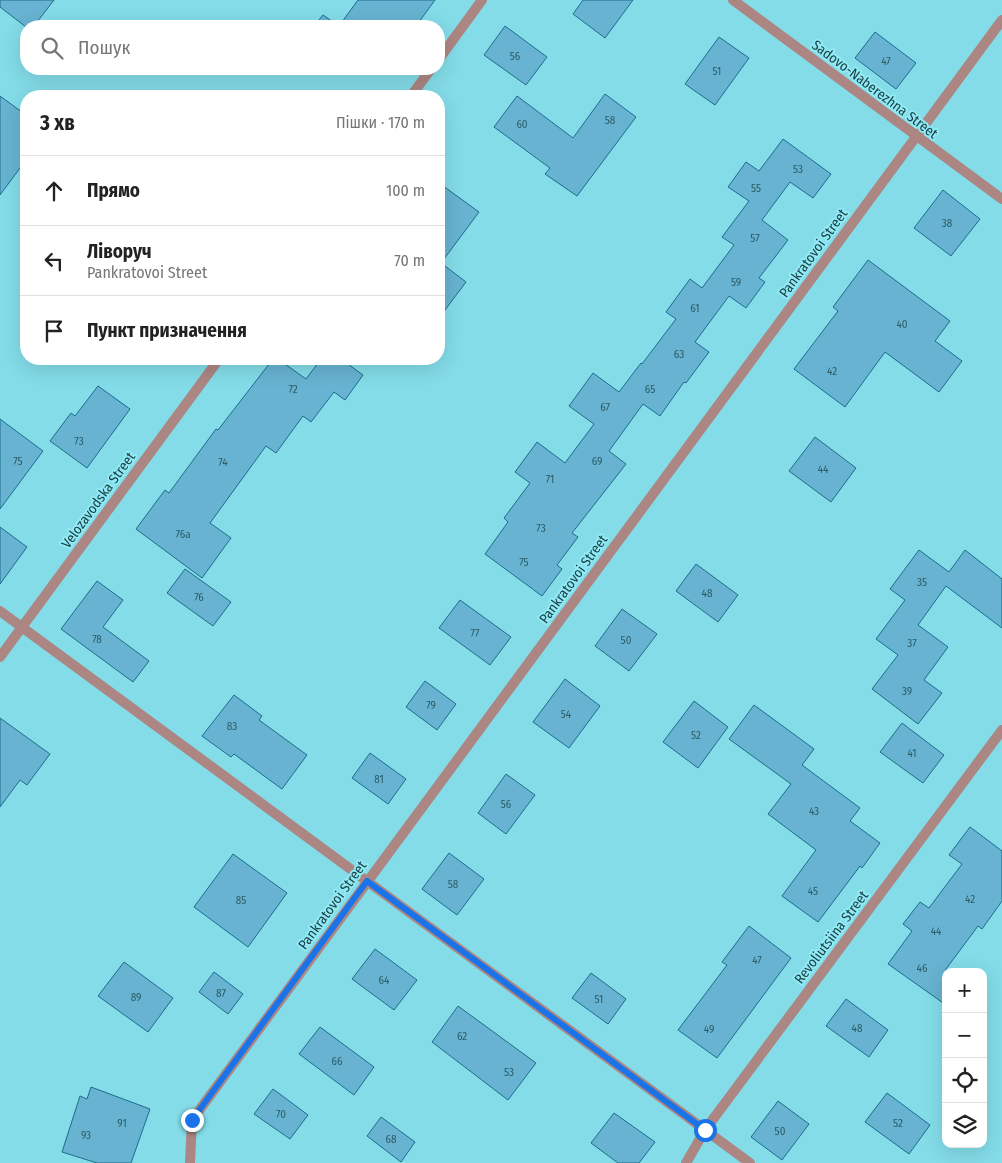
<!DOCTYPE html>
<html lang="uk">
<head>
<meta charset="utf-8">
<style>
  :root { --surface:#fff; --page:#f2f2f2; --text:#222; --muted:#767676; --line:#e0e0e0 }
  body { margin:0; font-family:"Fira Sans Condensed",sans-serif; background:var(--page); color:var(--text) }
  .controls { position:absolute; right:15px; bottom:15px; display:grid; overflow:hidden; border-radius:10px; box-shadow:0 5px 20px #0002 }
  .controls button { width:45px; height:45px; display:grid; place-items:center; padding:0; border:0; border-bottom:1px solid var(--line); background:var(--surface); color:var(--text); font:25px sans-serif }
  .stop { position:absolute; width:15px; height:15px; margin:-11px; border:4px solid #1a73e8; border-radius:50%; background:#fff }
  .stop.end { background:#1a73e8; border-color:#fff; box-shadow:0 1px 5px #0008 }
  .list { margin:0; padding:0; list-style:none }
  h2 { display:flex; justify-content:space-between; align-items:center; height:65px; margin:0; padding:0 20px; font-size:21px }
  h2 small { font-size:16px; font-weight:400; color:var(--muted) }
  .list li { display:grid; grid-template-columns:32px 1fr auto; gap:15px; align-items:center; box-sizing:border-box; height:70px; padding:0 20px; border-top:1px solid var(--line) }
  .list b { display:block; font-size:19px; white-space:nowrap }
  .list p { margin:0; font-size:16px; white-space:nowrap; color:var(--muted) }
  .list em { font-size:16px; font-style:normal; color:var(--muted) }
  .icon { flex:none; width:28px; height:28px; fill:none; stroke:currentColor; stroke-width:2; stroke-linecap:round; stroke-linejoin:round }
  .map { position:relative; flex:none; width:1002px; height:1163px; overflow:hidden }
  .search { position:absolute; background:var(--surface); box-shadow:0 5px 20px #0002; left:20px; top:20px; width:425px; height:55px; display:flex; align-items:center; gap:12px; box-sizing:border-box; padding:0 18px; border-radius:20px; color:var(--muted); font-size:19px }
  .panel { position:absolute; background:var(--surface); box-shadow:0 5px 20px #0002; left:20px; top:90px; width:425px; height:275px; border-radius:20px }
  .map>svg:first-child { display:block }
  .building { fill:#67b3d1; stroke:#1b6e8b }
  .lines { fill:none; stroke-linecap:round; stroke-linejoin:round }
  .minor { stroke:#ac8682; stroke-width:10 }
  .route { stroke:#1a73e8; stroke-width:6 }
  .labels { text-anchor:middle; stroke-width:4; stroke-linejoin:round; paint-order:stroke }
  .number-label { font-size:11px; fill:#2c5d67 }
  .street-label { font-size:14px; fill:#194044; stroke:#90e9f5 }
</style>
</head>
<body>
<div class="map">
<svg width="1002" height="1163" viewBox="0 0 1002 1163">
  <rect width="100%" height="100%" fill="#83dce8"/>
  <g class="building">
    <path d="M0 0H54L34 26 26 27 0 7Z"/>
    <path d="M358 0H435L416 26H339Z"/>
    <path d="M583 0H633L605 38 573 14Z"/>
    <path d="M323 15 339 26H314Z"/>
    <path d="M505 26 547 57 526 85 484 55Z"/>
    <path d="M875 32 916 63 896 89 855 58Z"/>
    <path d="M719 37 749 58 715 105 685 84Z"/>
    <path d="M605 94 636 117 577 196 545 174 550 168 494 127 517 96 573 138Z"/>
    <path d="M0 96 26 115V160L0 195Z"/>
    <path d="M783 139 831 174 813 198 790 182 762 220 788 240 759 278 765 282 746 308 729 296 695 342 709 352 686 383 684 382 660 416 643 404 609 451 626 464 572 533 578 537 557 565 562 569 542 596 485 554 508 522 504 518 530 483 515 472 537 442 565 463 594 424 569 406 593 373 619 392 641 363 642 364 676 319 666 312 690 279 702 288 734 245 722 237 749 201 728 187 746 162 759 171Z"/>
    <path d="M439 183 479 212 441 263 466 282 439 318Z"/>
    <path d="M943 190 980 219 951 256 914 228Z"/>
    <path d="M868 260 950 321 935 341 962 361 939 392 885 352 845 407 794 369 838 311 833 307Z"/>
    <path d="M273 359H278L306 379 321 359H341L363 375 345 400 334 392 311 422 303 416 276 453 266 446 210 523 231 538 202 578 136 529 165 490 169 493 216 429 218 430Z"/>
    <path d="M98 386 130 409 87 468 50 441 71 413 75 416Z"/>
    <path d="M0 419 43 451 0 509Z"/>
    <path d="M815 437 856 468 831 502 789 471Z"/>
    <path d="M0 527 27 547 0 584Z"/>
    <path d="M919 550 949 572 965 550 1002 579V628L946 586 918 625 948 647 924 680 942 693 918 724 872 689 898 655 876 639 905 600 890 589Z"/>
    <path d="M696 564 738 595 718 622 676 591Z"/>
    <path d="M185 569 231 602 213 626 167 593Z"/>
    <path d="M97 581 123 600 103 627 149 661 133 682 61 629Z"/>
    <path d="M460 600 511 637 490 665 439 628Z"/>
    <path d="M622 609 657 634 629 671 595 646Z"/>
    <path d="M565 679 600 706 569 748 533 722Z"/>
    <path d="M425 681 456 704 437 730 406 707Z"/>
    <path d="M234 695 262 716 259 720 307 755 282 789 234 754 231 757 202 736Z"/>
    <path d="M694 701 728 727 698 768 663 742Z"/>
    <path d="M754 705 814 749 802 765 860 808 850 821 880 843 862 868 860 866 818 922 782 896 816 850 768 814 791 784 729 739Z"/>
    <path d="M0 718 50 754 27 785 20 780 0 807Z"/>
    <path d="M902 723 944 755 923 783 880 752Z"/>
    <path d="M370 753 406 779 388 804 352 778Z"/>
    <path d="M506 774 535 795 506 834 478 813Z"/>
    <path d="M970 827 1002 851V901L982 929 978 926 946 969V1005L888 964 912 931 903 924 920 902 929 908 962 864 949 855Z"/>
    <path d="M449 853 484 879 457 915 422 889Z"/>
    <path d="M233 854 287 893 248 947 194 907Z"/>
    <path d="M749 926 791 958 717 1058 678 1030 727 965 722 962Z"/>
    <path d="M375 949 417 980 394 1010 352 979Z"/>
    <path d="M124 962 173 998 148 1032 98 996Z"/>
    <path d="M214 972 243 994 228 1014 199 992Z"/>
    <path d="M591 973 626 999 608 1024 572 998Z"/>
    <path d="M846 999 888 1030 869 1057 826 1026Z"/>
    <path d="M458 1006 536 1063 508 1100 432 1042Z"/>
    <path d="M320 1027 374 1067 354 1095 299 1054Z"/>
    <path d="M91 1087 150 1109 131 1163H97L62 1152 80 1096 87 1099Z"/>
    <path d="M273 1089 308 1115 290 1139 254 1114Z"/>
    <path d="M887 1093 930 1125 909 1154 865 1122Z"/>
    <path d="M778 1101 809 1124 782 1160 751 1137Z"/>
    <path d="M614 1113 655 1142 639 1163H618L591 1143Z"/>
    <path d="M381 1117 415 1142 401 1162 367 1136Z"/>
  </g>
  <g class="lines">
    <g class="minor">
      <path d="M733 0 1002 199"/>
      <path d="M439 59 482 0"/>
      <path d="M411 96 431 69"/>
      <path d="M0 611 750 1163"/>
      <path d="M0 657 219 359"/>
      <path d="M190 1163 192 1120 1002 20"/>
      <path d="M686 1163 705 1130 1002 730"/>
    </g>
  </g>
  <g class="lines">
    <path class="route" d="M192 1120 367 881 705 1130"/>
  </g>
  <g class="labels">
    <g class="number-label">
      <text x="515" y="60">56</text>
      <text x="886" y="65">47</text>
      <text x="717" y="75">51</text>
      <text x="610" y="124">58</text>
      <text x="522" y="128">60</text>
      <text x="798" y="173">53</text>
      <text x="756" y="192">55</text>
      <text x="947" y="227">38</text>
      <text x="755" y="242">57</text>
      <text x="736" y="286">59</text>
      <text x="695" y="312">61</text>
      <text x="902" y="328">40</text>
      <text x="679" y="358">63</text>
      <text x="832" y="375">42</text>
      <text x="293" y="393">72</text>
      <text x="650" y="393">65</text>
      <text x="605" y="411">67</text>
      <text x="79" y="445">73</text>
      <text x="18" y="465">75</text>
      <text x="597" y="465">69</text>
      <text x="223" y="466">74</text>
      <text x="823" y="473">44</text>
      <text x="550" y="483">71</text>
      <text x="541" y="532">73</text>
      <text x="183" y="538">76а</text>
      <text x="524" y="566">75</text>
      <text x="922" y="586">35</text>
      <text x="707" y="597">48</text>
      <text x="199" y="601">76</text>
      <text x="475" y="637">77</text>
      <text x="97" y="643">78</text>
      <text x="626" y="644">50</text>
      <text x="912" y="647">37</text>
      <text x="907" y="695">39</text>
      <text x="431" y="709">79</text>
      <text x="566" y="718">54</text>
      <text x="232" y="730">83</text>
      <text x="696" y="739">52</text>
      <text x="912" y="757">41</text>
      <text x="379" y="783">81</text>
      <text x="506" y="808">56</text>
      <text x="814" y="815">43</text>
      <text x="453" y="888">58</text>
      <text x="813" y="895">45</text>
      <text x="970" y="903">42</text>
      <text x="241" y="904">85</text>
      <text x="936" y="935">44</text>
      <text x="757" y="964">47</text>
      <text x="922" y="972">46</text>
      <text x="384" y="984">64</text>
      <text x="221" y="997">87</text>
      <text x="136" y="1001">89</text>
      <text x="599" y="1003">51</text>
      <text x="857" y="1032">48</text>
      <text x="709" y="1033">49</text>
      <text x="462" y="1040">62</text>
      <text x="337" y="1065">66</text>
      <text x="509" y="1076">53</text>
      <text x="281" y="1118">70</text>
      <text x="122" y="1127">91</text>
      <text x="898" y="1127">52</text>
      <text x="780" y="1135">50</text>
      <text x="86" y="1139">93</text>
      <text x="391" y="1143">68</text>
    </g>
    <g class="street-label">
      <text transform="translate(875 89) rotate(37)" y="5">Sadovo-Naberezhna Street</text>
      <text transform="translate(813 253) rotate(-54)" y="5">Pankratovoi Street</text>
      <text transform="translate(98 500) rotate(-54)" y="5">Velozavodska Street</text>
      <text transform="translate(573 579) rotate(-54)" y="5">Pankratovoi Street</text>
      <text transform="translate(332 905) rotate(-54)" y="5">Pankratovoi Street</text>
      <text transform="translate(831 937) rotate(-53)" y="5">Revoliutsiina Street</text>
    </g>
  </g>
</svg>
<div class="controls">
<button>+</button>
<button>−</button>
<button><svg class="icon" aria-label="locate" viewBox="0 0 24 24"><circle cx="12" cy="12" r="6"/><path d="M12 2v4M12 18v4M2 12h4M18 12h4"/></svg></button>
<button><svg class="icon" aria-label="layers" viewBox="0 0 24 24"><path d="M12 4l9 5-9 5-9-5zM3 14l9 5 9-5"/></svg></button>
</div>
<div class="stop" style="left:705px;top:1130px"></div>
<div class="stop end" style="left:192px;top:1120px"></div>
<div class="search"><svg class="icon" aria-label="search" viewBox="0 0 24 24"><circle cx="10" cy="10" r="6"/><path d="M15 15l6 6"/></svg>Пошук</div>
<section class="panel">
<h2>3 хв<small>Пішки · 170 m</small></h2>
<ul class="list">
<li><svg class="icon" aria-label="ahead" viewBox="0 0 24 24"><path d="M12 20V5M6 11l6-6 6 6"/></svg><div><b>Прямо</b></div><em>100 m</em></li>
<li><svg class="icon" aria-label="left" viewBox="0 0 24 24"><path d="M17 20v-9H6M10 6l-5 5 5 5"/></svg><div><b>Ліворуч</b><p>Pankratovoi Street</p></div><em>70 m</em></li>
<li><svg class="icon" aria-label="arrive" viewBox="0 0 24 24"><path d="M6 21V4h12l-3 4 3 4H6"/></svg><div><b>Пункт призначення</b></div></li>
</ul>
</section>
</div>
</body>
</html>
